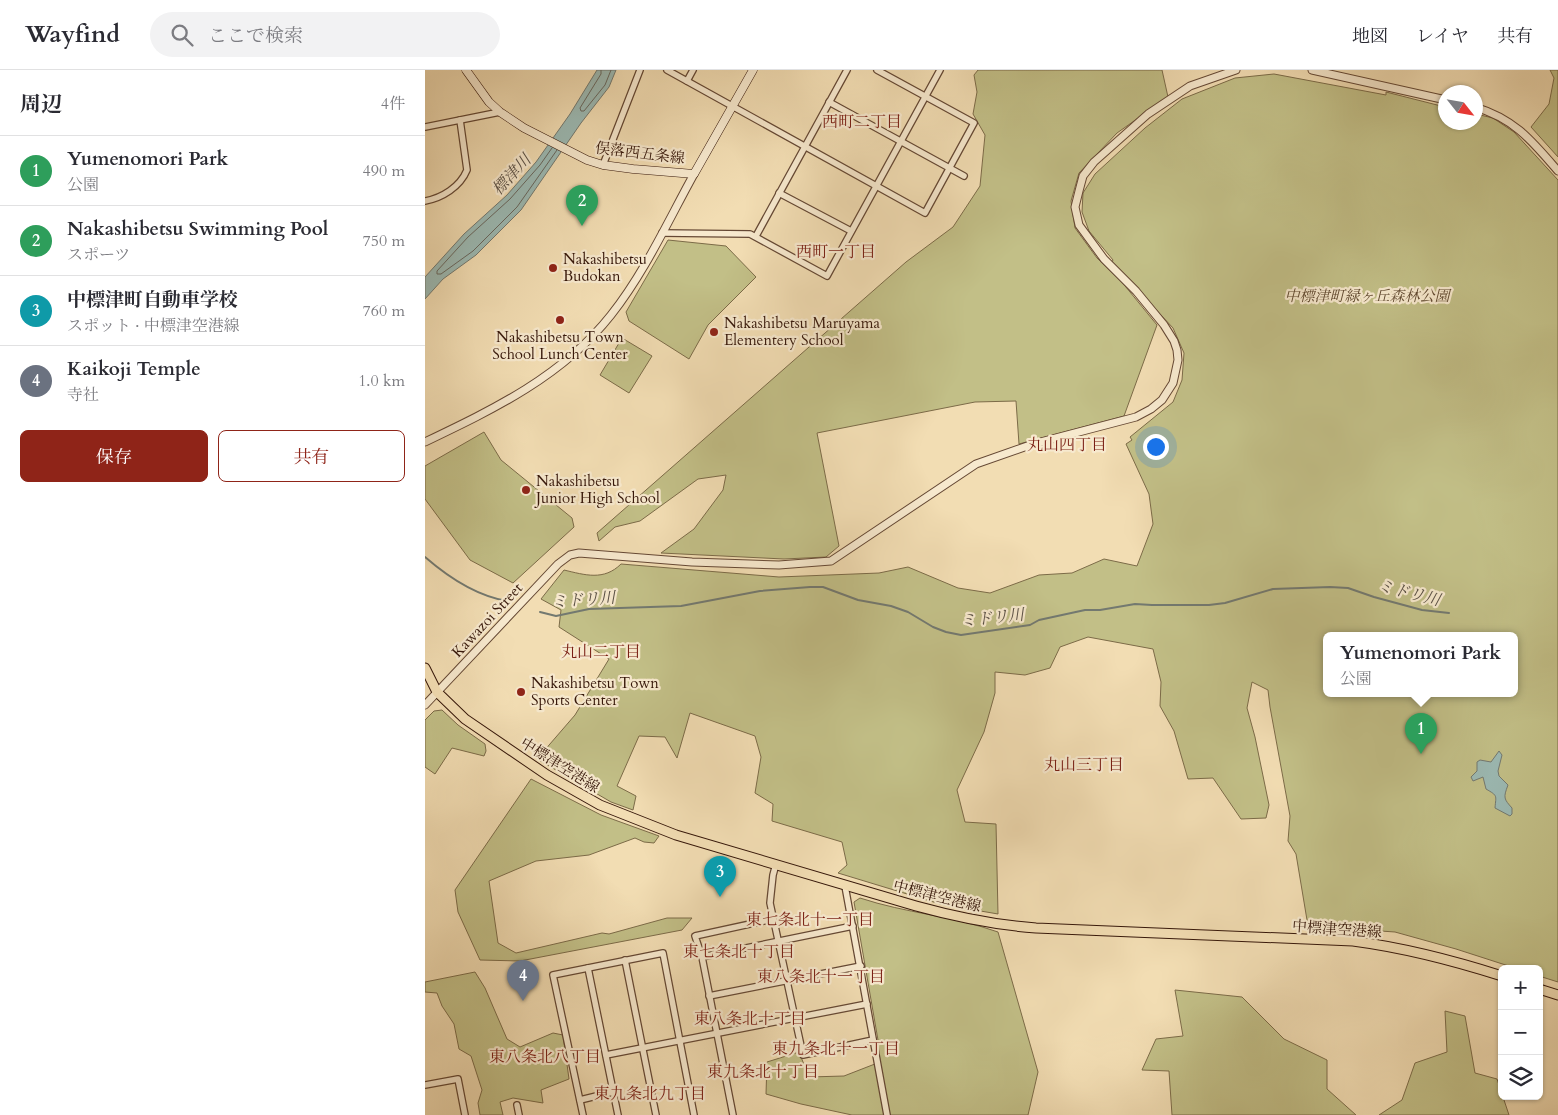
<!DOCTYPE html>
<html lang="ja">
<head>
<meta charset="utf-8">
<style>
  :root { --surface:#fff; --page:#f2f2f3; --text:#2b2b33; --muted:#7c7c81; --line:#e1e1e2; --accent:#8f2418 }
  body { margin:0; font-family:Cardo,"Noto Serif JP",serif; background:var(--page); color:var(--text) }
  .controls { position:absolute; right:15px; bottom:15px; display:grid; overflow:hidden; border-radius:8px; box-shadow:0 1px 4px #0004 }
  .controls button { width:45px; height:45px; display:grid; place-items:center; padding:0; border:0; border-bottom:1px solid var(--line); background:var(--surface); color:var(--text); font:25px sans-serif }
  .compass { position:absolute; left:1013px; top:15px; width:45px; height:45px; border-radius:50%; background:var(--surface); box-shadow:0 1px 4px #0004; rotate:121deg }
  .you { position:absolute; left:730px; top:376px; width:18px; height:18px; margin:-12px; border:4px solid #fff; border-radius:50%; background:#1a73e8; box-shadow:0 0 0 8px #1a73e833 }
  .badge { display:grid; place-items:center; width:32px; height:32px; border-radius:50%; background:var(--accent); color:#fff; font-size:16px; font-weight:700 }
  .pin { position:absolute; translate:-50% -41px; filter:drop-shadow(0 1px 2px #0008) }
  .pin::after { content:''; position:absolute; top:26px; width:18px; height:15px; background:inherit; clip-path:polygon(0 0,100% 0,50% 100%) }
  .popup { position:absolute; left:898px; top:562px; width:195px; height:65px; box-sizing:border-box; display:grid; place-content:center; border-radius:8px; background:var(--surface); filter:drop-shadow(0 1px 4px #0005); font-size:16px; white-space:nowrap; color:var(--muted) }
  .popup b { font-size:19px; color:var(--text) }
  .popup::after { content:''; position:absolute; left:50%; top:100%; margin-left:-10px; border:10px solid transparent; border-top-color:var(--surface) }
  .list { margin:0; padding:0; list-style:none }
  h2 { display:flex; justify-content:space-between; align-items:center; height:65px; margin:0; padding:0 20px; font-size:21px }
  h2 small { font-size:16px; font-weight:400; color:var(--muted) }
  .list li { display:grid; grid-template-columns:32px 1fr auto; gap:15px; align-items:center; box-sizing:border-box; height:70px; padding:0 20px; border-top:1px solid var(--line) }
  .list b { display:block; font-size:19px; white-space:nowrap }
  .list p { margin:0; font-size:16px; white-space:nowrap; color:var(--muted) }
  .list em { font-size:16px; font-style:normal; color:var(--muted) }
  .actions { display:flex; gap:10px; padding:15px 20px }
  .actions a { flex:1; padding:11px 0; border:1px solid var(--accent); border-radius:8px; text-align:center; font-size:18px; color:var(--accent) }
  .actions .main { background:var(--accent); color:#fff }
  .icon { flex:none; width:28px; height:28px; fill:none; stroke:currentColor; stroke-width:2; stroke-linecap:round; stroke-linejoin:round }
  .map { position:relative; flex:none; width:1133px; height:1045px; overflow:hidden }
  header { display:flex; align-items:center; gap:30px; box-sizing:border-box; height:70px; padding:0 25px; background:var(--surface); border-bottom:1px solid var(--line) }
  header strong { font-size:24px }
  nav { display:flex; gap:28px; margin-inline-start:auto; font-size:18px }
  .search { width:350px; height:45px; background:var(--page); display:flex; align-items:center; gap:12px; box-sizing:border-box; padding:0 18px; border-radius:28px; color:var(--muted); font-size:19px }
  main { display:flex }
  aside { flex:1; background:var(--surface) }
  .map>svg:first-child { display:block }
  .green { fill:#c2bf87; stroke:#7c6b48; fill-rule:evenodd }
  .water { fill:#9cbab4; stroke:#737970 }
  .lines { fill:none; stroke-linecap:round; stroke-linejoin:round }
  .shore { stroke:#69685f; stroke-width:1 }
  .stream { stroke:#737970; stroke-width:2 }
  .minor-casing { stroke:#654834; stroke-width:8 }
  .tertiary-casing { stroke:#654834; stroke-width:9 }
  .secondary-casing { stroke:#36170a; stroke-width:9 }
  .primary-casing { stroke:#36170a; stroke-width:11 }
  .minor { stroke:#f7e9ce; stroke-width:5.5 }
  .tertiary { stroke:#f7e9ce; stroke-width:7 }
  .secondary { stroke:#f7e9ce; stroke-width:8 }
  .primary { stroke:#f2ddb3; stroke-width:9 }
  .poi-dot { fill:#8f2418; stroke:#f7e9ce; stroke-width:2 }
  .labels { text-anchor:middle; stroke-width:4.5; stroke-linejoin:round; paint-order:stroke }
  .street-label { font-size:15px; fill:#36170a; stroke:#f7e9ce }
  .poi-label { font-size:15px; fill:#36170a; stroke:#f7e9ce; text-anchor:start }
  .park-label { font-size:15px; font-style:italic; fill:#604930; stroke:#f7e9ce }
  .neighbourhood-label { font-size:16px; fill:#7a1f14; stroke:#f7e9ce }
  .water-label { font-size:16px; font-style:italic; fill:#5a5046; stroke:#f7e9ce }
</style>
</head>
<body>
<header>
<strong>Wayfind</strong>
<div class="search"><svg class="icon" aria-label="search" viewBox="0 0 24 24"><circle cx="10" cy="10" r="6"/><path d="M15 15l6 6"/></svg>ここで検索</div>
<nav><a>地図</a><a>レイヤ</a><a>共有</a></nav>
</header>
<main>
<aside>
<h2>周辺<small>4件</small></h2>
<ul class="list">
<li><span class="badge" style="background:#2e9e5b">1</span><div><b>Yumenomori Park</b><p>公園</p></div><em>490 m</em></li>
<li><span class="badge" style="background:#2e9e5b">2</span><div><b>Nakashibetsu Swimming Pool</b><p>スポーツ</p></div><em>750 m</em></li>
<li><span class="badge" style="background:#0f9aa8">3</span><div><b>中標津町自動車学校</b><p>スポット · 中標津空港線</p></div><em>760 m</em></li>
<li><span class="badge" style="background:#6b7280">4</span><div><b>Kaikoji Temple</b><p>寺社</p></div><em>1.0 km</em></li>
</ul>
<div class="actions"><a class="main">保存</a><a>共有</a></div>
</aside>
<div class="map">
<svg width="1133" height="1045" viewBox="0 0 1133 1045">
  <rect width="100%" height="100%" fill="#f2ddb3"/>
  <filter id="stains"><feTurbulence type="fractalNoise" baseFrequency=".004" numOctaves="4"/><feColorMatrix values="0 0 0 0 .2 0 0 0 0 .09 0 0 0 0 .02 0 0 0 .5 -.17"/></filter>
  <radialGradient id="worn" r=".72"><stop offset=".6" stop-color="#630" stop-opacity="0"/><stop offset="1" stop-color="#630" stop-opacity=".3"/></radialGradient>
  <g class="green">
    <path d="M553 0H737L743 27 692 63 654 103 646 131 650 158 672 188 696 211 732 255 699 346 594 374 591 331 550 332 392 363 414 476 401 487 359 489 236 483 269 459 298 420 301 405 273 409 215 451 190 457 174 471 172 463 481 192 528 157 555 116 560 65 548 44 552 22 549 5Z"/>
    <path d="M1125 0H1133V87L1106 57 1124 34 1129 8Z"/>
    <path d="M849 4 961 25V22L1020 37 1021 52H1050L1051 44 1068 48 1089 62 1133 110V912L1114 906V899H1093L1031 879 970 862 883 856 871 784 863 771 865 746 845 637 843 620 827 612 822 638 830 667 844 735 841 748 816 749 788 708 763 709 749 661 735 636 736 612 728 579 663 567 635 577 625 598 600 605 570 602V623L559 662 532 720 540 752 571 754 573 844 515 834 413 803 422 795 417 772 347 751 348 734 330 723 336 687 330 666 265 643 252 688 240 667 214 666 192 716 211 726 208 740 186 732 112 689 150 645 184 589 134 557 136 540 116 529 139 500C160 505 179 511 196 494L354 507 454 503 483 497 533 518 565 523 614 505 647 503 679 489 712 496 728 454 724 424 701 374 707 370 705 367 748 332 757 310 759 283 748 258 687 192 688 190 664 161 657 142 658 123 670 104 720 58 757 29 810 8ZM902 565H1090V623H902Z"/>
    <path d="M243 170 301 176 331 207 283 255 264 289 204 251 201 242Z"/>
    <path d="M197 268 227 286 204 323 175 305Z"/>
    <path d="M59 362 76 390 147 448 149 457 88 513 45 490 0 429V396Z"/>
    <path d="M17 640 33 655 60 674 61 681 59 686 27 678 10 704 0 697V650L9 641Z"/>
    <path d="M106 709 176 745 234 766 229 773 219 772 210 768 164 785 111 791 64 811 73 873 91 883 177 863 184 864 242 848H267L257 860 95 891 55 890 33 842 30 820Z"/>
    <path d="M435 828C480 843 528 846 573 862L613 1002 603 1045H427L376 1034 341 1024 342 992 374 982 384 1007 419 1006 455 992 453 970 429 832Z"/>
    <path d="M50 902 60 918 82 969 95 977 128 963 138 965 144 1009 116 1020 118 1033 88 1028 75 1032 78 1045H55L53 1033 57 1020 46 986 34 979 29 954 17 936 12 923 0 922V912Z"/>
    <path d="M750 920 817 927 859 969 902 990V1019L931 1045H747L744 1001 717 1000 731 969 758 966Z"/>
    <path d="M1020 941 1040 946 1050 1003 1072 1009 1084 1045H954L977 1030 990 993 1022 982Z"/>
  </g>
  <g class="water">
    <path d="M172 0H191L184 17 156 53 96 140 51 185 18 209 0 229V207L39 164 82 125 111 92 145 44Z"/>
    <path d="M1074 681 1077 685 1073 701 1074 706 1083 715C1078 728 1079 729 1087 738V744L1085 746 1070 738C1071 725 1073 726 1061 719L1058 707 1048 711 1046 707 1052 701V692L1055 690 1066 692Z"/>
  </g>
  <g class="lines">
    <g class="shore">
      <path d="M176 0V4L155 38 156 41H159L180 15 186 0"/>
      <path d="M127 78 115 95 85 129 43 167 12 201V204H16L48 181 92 137 132 80"/>
    </g>
    <g class="stream">
      <path d="M0 487C23 507 52 526 82 531"/>
      <path d="M115 542 131 546 164 539 256 536 335 521 385 517H398L433 530 466 536 483 542 508 557 521 562 536 565 605 555 614 550 660 540H675L710 534 727 535H784L800 533 848 519 905 517 923 518 949 527 997 540 1024 543"/>
    </g>
    <g class="minor-casing">
      <g id="minor">
        <path d="M242 0 500 143 549 53 452 0"/>
        <path d="M262 11 268 0"/>
        <path d="M404 32 539 106"/>
        <path d="M0 57 75 42"/>
        <path d="M178 95 215 0"/>
        <path d="M354 123 426 161"/>
        <path d="M0 131C17 128 35 117 42 100L35 50"/>
        <path d="M237 163 325 164 402 206 515 0"/>
        <path d="M331 166 422 0"/>
        <path d="M351 794 348 805 345 833 378 985 448 970"/>
        <path d="M420 816 462 1045"/>
        <path d="M277 887 270 866 348 849"/>
        <path d="M200 890 231 1045"/>
        <path d="M163 898 193 1045"/>
        <path d="M284 926 436 896"/>
        <path d="M181 985 442 934"/>
        <path d="M0 1015 33 1009 40 1045"/>
        <path d="M155 1030 188 1022"/>
        <path d="M92 1035 94 1045"/>
        <path d="M158 1045 128 905 238 883 269 1045"/>
        <path d="M308 1045 277 887 428 856"/>
      </g>
    </g>
    <g class="tertiary-casing">
      <g id="tertiary">
        <path d="M887 0 1021 30"/>
        <path d="M1050 37C1090 49 1107 71 1133 101"/>
        <path d="M0 372C69 339 138 306 186 245 220 202 243 151 269 104"/>
        <path d="M0 635 133 494 145 485 154 483 267 492 354 495 406 491 551 394 608 374 711 347 726 339 737 330 748 313 753 290 752 280 749 271 739 255 711 221 679 189 654 155 650 137 654 121 658 106 669 92 723 44 765 16 811 0"/>
      </g>
    </g>
    <g class="secondary-casing">
      <path id="secondary" d="M41 0 64 32 75 42 99 58 162 90 178 95 208 99 269 104 328 0"/>
    </g>
    <g class="primary-casing">
      <g id="primary">
        <path d="M0 598 12 622 40 649 122 705 175 735 251 765 491 836C531 847 570 855 611 858L928 871C981 878 1027 890 1077 906"/>
        <path d="M1114 919 1133 925"/>
      </g>
    </g>
    <use href="#minor" class="minor"/>
    <use href="#tertiary" class="tertiary"/>
    <use href="#secondary" class="secondary"/>
    <use href="#primary" class="primary"/>
  </g>
  <g class="poi-dot">
    <circle cx="128" cy="198" r="5"/>
    <circle cx="135" cy="250" r="5"/>
    <circle cx="289" cy="262" r="5"/>
    <circle cx="101" cy="420" r="5"/>
    <circle cx="96" cy="622" r="5"/>
  </g>
  <g class="labels">
    <g class="street-label">
      <text transform="translate(215 83) rotate(7)" y="5">俣落西五条線</text>
      <text transform="translate(62 550) rotate(-47)" y="5">Kawazoi Street</text>
      <text transform="translate(135 695) rotate(32)" y="5">中標津空港線</text>
      <text transform="translate(512 826) rotate(14)" y="5">中標津空港線</text>
      <text transform="translate(912 859) rotate(4)" y="5">中標津空港線</text>
    </g>
    <g class="poi-label">
      <text x="138" y="194">Nakashibetsu<tspan x="138" dy="17">Budokan</tspan></text>
      <text x="299" y="258">Nakashibetsu Maruyama<tspan x="299" dy="17">Elementery School</tspan></text>
      <text x="135" y="272" text-anchor="middle">Nakashibetsu Town<tspan x="135" dy="17">School Lunch Center</tspan></text>
      <text x="111" y="416">Nakashibetsu<tspan x="111" dy="17">Junior High School</tspan></text>
      <text x="106" y="618">Nakashibetsu Town<tspan x="106" dy="17">Sports Center</tspan></text>
    </g>
    <g class="park-label">
      <text x="942" y="231">中標津町緑ヶ丘森林公園</text>
    </g>
    <g class="neighbourhood-label">
      <text x="437" y="57">西町二丁目</text>
      <text x="411" y="187">西町一丁目</text>
      <text x="642" y="380">丸山四丁目</text>
      <text x="176" y="587">丸山二丁目</text>
      <text x="659" y="700">丸山三丁目</text>
      <text x="385" y="855">東七条北十一丁目</text>
      <text x="314" y="887">東七条北十丁目</text>
      <text x="396" y="912">東八条北十一丁目</text>
      <text x="325" y="954">東八条北十丁目</text>
      <text x="411" y="984">東九条北十一丁目</text>
      <text x="120" y="992">東八条北八丁目</text>
      <text x="338" y="1007">東九条北十丁目</text>
      <text x="225" y="1029">東九条北九丁目</text>
    </g>
    <g class="water-label">
      <text transform="translate(86 104) rotate(-47)" y="6">標津川</text>
      <text transform="translate(984 522) rotate(14)" y="6">ミドリ川</text>
      <text transform="translate(158 529) rotate(-4)" y="6">ミドリ川</text>
      <text transform="translate(567 547) rotate(-6)" y="6">ミドリ川</text>
    </g>
  </g>
  <rect width="100%" height="100%" filter="url(#stains)"/>
  <rect width="100%" height="100%" fill="url(#worn)"/>
</svg>
<div class="controls">
<button>+</button>
<button>−</button>
<button><svg class="icon" aria-label="layers" viewBox="0 0 24 24"><path d="M12 4l9 5-9 5-9-5zM3 14l9 5 9-5"/></svg></button>
</div>
<svg class="compass" viewBox="-18 -18 36 36"><path d="M0-13l5 13h-10z" fill="#e53935"/><path d="M0 13l5-13h-10z" fill="#7c7c81"/></svg>
<div class="you"></div>
<div class="pin badge" style="left:996px;top:684px;background:#2e9e5b">1</div>
<div class="popup"><b>Yumenomori Park</b>公園</div>
<div class="pin badge" style="left:157px;top:156px;background:#2e9e5b">2</div>
<div class="pin badge" style="left:295px;top:827px;background:#0f9aa8">3</div>
<div class="pin badge" style="left:98px;top:931px;background:#6b7280">4</div>
</div>
</main>
</body>
</html>
